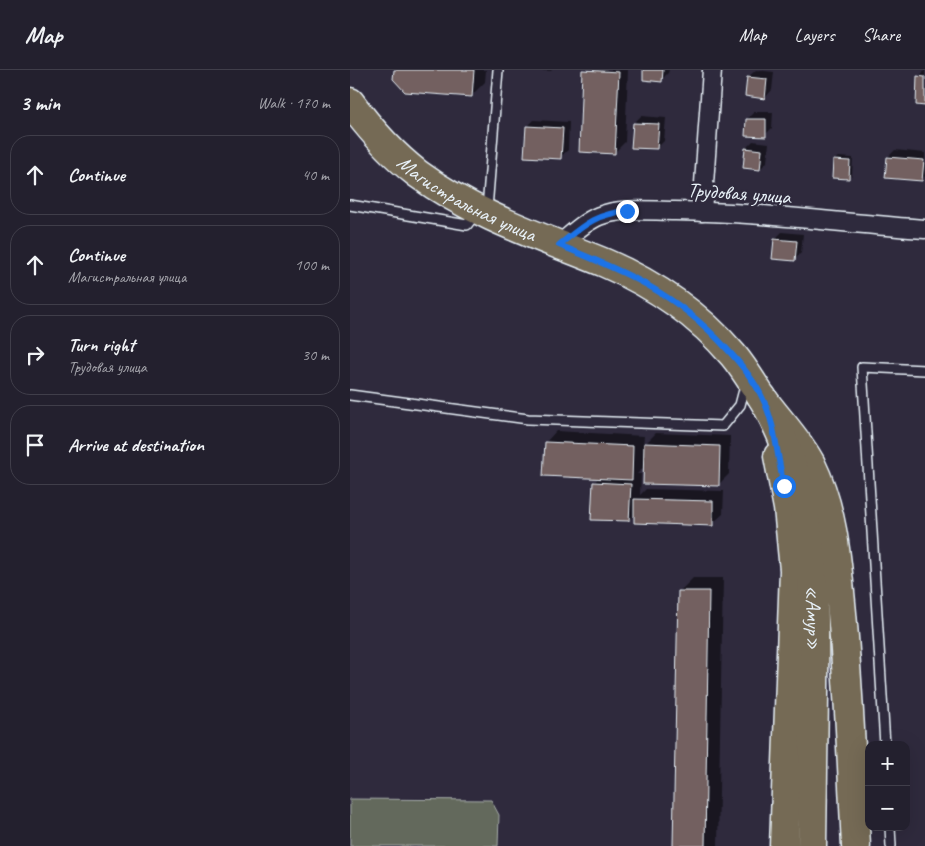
<!DOCTYPE html>
<html lang="en">
<head>
<meta charset="utf-8">
<style>
  :root { --surface:#23202e; --page:#2b2836; --text:#f1f3f6; --muted:#a3a3aa; --line:#403e4a }
  body { margin:0; font-family:Caveat,sans-serif; background:var(--page); color:var(--text) }
  .controls { position:absolute; right:15px; bottom:15px; display:grid; overflow:hidden; border-radius:10px; box-shadow:0 5px 20px #0002 }
  .controls button { width:45px; height:45px; display:grid; place-items:center; padding:0; border:0; border-bottom:1px solid var(--line); background:var(--surface); color:var(--text); font:25px sans-serif }
  .stop { position:absolute; width:15px; height:15px; margin:-11px; border:4px solid #1a73e8; border-radius:50%; background:#fff }
  .stop.end { background:#1a73e8; border-color:#fff; box-shadow:0 1px 5px #0008 }
  .list { margin:0; padding:0; list-style:none }
  h2 { display:flex; justify-content:space-between; align-items:center; height:65px; margin:0; padding:0 20px; font-size:21px }
  h2 small { font-size:16px; font-weight:400; color:var(--muted) }
  .list li { display:grid; grid-template-columns:32px 1fr auto; gap:15px; align-items:center; box-sizing:border-box; height:80px; margin:0 10px 10px; padding:0 10px; border:1px solid var(--line); border-radius:20px }
  .list b { display:block; font-size:19px; white-space:nowrap }
  .list p { margin:0; font-size:16px; white-space:nowrap; color:var(--muted) }
  .list em { font-size:16px; font-style:normal; color:var(--muted) }
  .icon { flex:none; width:28px; height:28px; fill:none; stroke:currentColor; stroke-width:2; stroke-linecap:round; stroke-linejoin:round }
  .map { position:relative; flex:none; width:575px; height:776px; overflow:hidden }
  header { display:flex; align-items:center; gap:30px; box-sizing:border-box; height:70px; padding:0 25px; background:var(--surface); border-bottom:1px solid var(--line) }
  header strong { font-size:24px }
  nav { display:flex; gap:28px; margin-inline-start:auto; font-size:18px }
  main { display:flex }
  aside { flex:1; background:var(--surface) }
  .map>svg:first-child { display:block }
  .green { fill:#64695b; stroke:#a6adaa }
  .shadow { fill:#0007 }
  .building { fill:#736160; stroke:#e8f1f8 }
  .lines { fill:none; stroke-linecap:round; stroke-linejoin:round }
  .service-casing { stroke:#e8f1f8; stroke-width:12 }
  .minor-casing { stroke:#e8f1f8; stroke-width:21 }
  .primary-casing { stroke:#e8f1f8; stroke-width:31 }
  .trunk-casing { stroke:#e8f1f8; stroke-width:31 }
  .service { stroke:#2f2a3d; stroke-width:9 }
  .minor { stroke:#2f2a3d; stroke-width:18 }
  .primary { stroke:#756a55; stroke-width:28 }
  .trunk { stroke:#756a55; stroke-width:28 }
  .route { stroke:#1a73e8; stroke-width:6 }
  .labels { text-anchor:middle; stroke-width:5; stroke-linejoin:round; paint-order:stroke }
  .street-label { font-size:21px; fill:#e8f1f8; stroke:#2f2a3d }
</style>
</head>
<body>
<header>
<strong>Map</strong>
<nav><a>Map</a><a>Layers</a><a>Share</a></nav>
</header>
<main>
<aside>
<h2>3 min<small>Walk · 170 m</small></h2>
<ul class="list">
<li><svg class="icon" aria-label="ahead" viewBox="0 0 24 24"><path d="M12 20V5M6 11l6-6 6 6"/></svg><div><b>Continue</b></div><em>40 m</em></li>
<li><svg class="icon" aria-label="ahead" viewBox="0 0 24 24"><path d="M12 20V5M6 11l6-6 6 6"/></svg><div><b>Continue</b><p>Магистральная улица</p></div><em>100 m</em></li>
<li><svg class="icon" aria-label="right" viewBox="0 0 24 24"><path d="M7 20v-9h11M14 6l5 5-5 5"/></svg><div><b>Turn right</b><p>Трудовая улица</p></div><em>30 m</em></li>
<li><svg class="icon" aria-label="arrive" viewBox="0 0 24 24"><path d="M6 21V4h12l-3 4 3 4H6"/></svg><div><b>Arrive at destination</b></div></li>
</ul>
</aside>
<div class="map">
<svg width="575" height="776" viewBox="0 0 575 776">
  <rect width="100%" height="100%" fill="#2f2a3d"/>
  <filter id="ink" filterUnits="userSpaceOnUse"><feTurbulence type="fractalNoise" baseFrequency=".02" numOctaves="2"/><feDisplacementMap in="SourceGraphic" scale="10" xChannelSelector="R" yChannelSelector="G"/><feConvolveMatrix kernelMatrix="1 2 1 2 8 2 1 2 1" color-interpolation-filters="sRGB"/></filter>
  <g filter="url(#ink)">
    <path class="green" d="M0 729 141 730 149 745 148 776H0Z"/>
    <g class="shadow">
      <path d="M45 0H136L135 12 121 26Z"/>
      <path d="M178 0H202L201 1Z"/>
      <path d="M234 0H278L275 72 265 82Z"/>
      <path d="M295 0H319L318 3 311 10Z"/>
      <path d="M406 0 424 2 422 20 415 28 398 7Z"/>
      <path d="M575 0V34L569 7Z"/>
      <path d="M404 42H423L422 58 415 65 397 49Z"/>
      <path d="M291 46 316 48 314 71 307 78 284 53Z"/>
      <path d="M184 50 219 52 218 80 210 87 177 57Z"/>
      <path d="M403 71 419 73 417 92 410 99 396 78Z"/>
      <path d="M545 80 575 83V106L571 110 538 87Z"/>
      <path d="M488 87 503 88 502 105 498 108 484 90Z"/>
      <path d="M432 162 453 164 451 183 444 190 423 188 425 169Z"/>
      <path d="M206 361 294 366 293 376 306 363 380 366 379 404 368 415 295 396 287 404H291L290 425 296 419 374 421 373 444 362 454 285 444 279 450 244 413 249 407 196 372Z"/>
      <path d="M343 508H373L368 776H325L329 522Z"/>
    </g>
    <g class="building">
      <path d="M44 0H124L122 27 55 22 43 9Z"/>
      <path d="M232 0 269 2 265 84 229 82Z"/>
      <path d="M293 0H313L312 12 293 10Z"/>
      <path d="M567 6 575 7V36L566 35Z"/>
      <path d="M397 7 417 9 415 29 395 26Z"/>
      <path d="M396 49H416V67L395 66Z"/>
      <path d="M283 53 309 54 307 79 281 78Z"/>
      <path d="M176 56 213 58 211 89 174 87Z"/>
      <path d="M395 78 412 80 410 100 393 98Z"/>
      <path d="M537 87 574 90 572 111 535 108Z"/>
      <path d="M483 90 500 91 499 109 482 108Z"/>
      <path d="M424 169 447 171 445 191 422 189Z"/>
      <path d="M195 372 283 376 282 410 193 406Z"/>
      <path d="M294 373 370 376 369 416 293 414Z"/>
      <path d="M243 412 281 414 279 451 241 450Z"/>
      <path d="M284 429 363 431V456L284 453Z"/>
      <path d="M328 521H359L355 776H323Z"/>
    </g>
    <g class="lines">
      <g class="service-casing">
        <g id="service">
          <path d="M0 135 117 155 126 143"/>
          <path d="M137 139 148 0"/>
          <path d="M0 325 178 349 373 356 390 335 396 312"/>
          <path d="M535 675 512 297 575 300"/>
          <path d="M540 757 541 776"/>
        </g>
      </g>
      <g class="minor-casing">
        <g id="minor">
          <path d="M352 142 362 0"/>
          <path d="M209 175C221 165 234 152 249 146 272 137 300 141 325 141 408 142 492 153 575 159"/>
        </g>
      </g>
      <g class="primary-casing">
        <g id="primary">
          <path id="s1" d="M0 32C19 58 42 84 68 104 124 145 191 167 255 193 304 214 348 244 383 285 394 298 402 312 411 326 427 349 448 369 461 394 484 441 487 492 492 543 499 621 502 698 506 776"/>
          <path d="M428 386 438 438 444 500 434 776"/>
        </g>
      </g>
      <g class="trunk-casing">
        <g id="trunk">
          <path id="s2" d="M412 327C466 418 465 521 464 625 463 675 463 726 462 776"/>
        </g>
      </g>
      <use href="#service" class="service"/>
      <use href="#minor" class="minor"/>
      <use href="#primary" class="primary"/>
      <use href="#trunk" class="trunk"/>
    </g>
  </g>
  <g class="lines" filter="url(#ink)">
    <path class="route" d="M277 141C245 144 234 155 209 175 276 202 326 223 376 278 390 293 404 310 412 327 426 355 427 387 434 416"/>
  </g>
  <g class="labels">
    <g class="street-label">
      <text transform="translate(389 123) rotate(4)" y="7">Трудовая улица</text>
      <text dy="7" stroke="none"><textPath href="#s1" startOffset="154">Магистральная улица</textPath></text>
      <text dy="7" stroke="none"><textPath href="#s2" startOffset="229">«Амур»</textPath></text>
    </g>
  </g>
</svg>
<div class="controls">
<button>+</button>
<button>−</button>
</div>
<div class="stop" style="left:434px;top:416px"></div>
<div class="stop end" style="left:277px;top:141px"></div>
</div>
</main>
</body>
</html>
